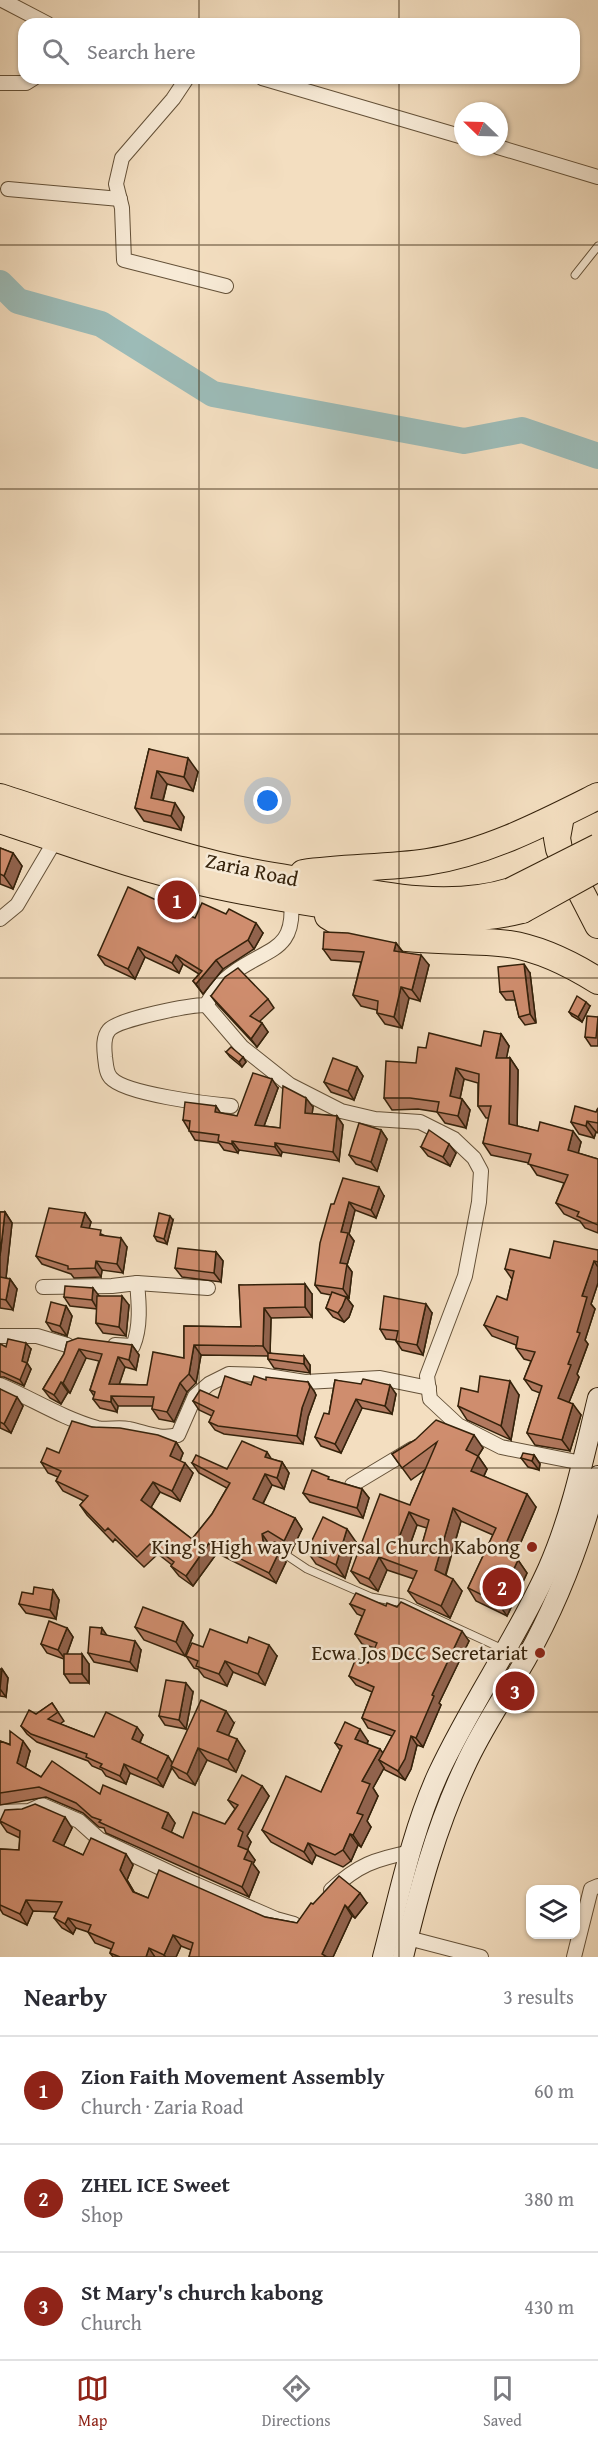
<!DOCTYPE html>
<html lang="en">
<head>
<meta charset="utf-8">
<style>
  :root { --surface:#fff; --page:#f2f2f3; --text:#2b2b33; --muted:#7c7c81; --line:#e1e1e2; --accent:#8f2418 }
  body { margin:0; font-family:"Gentium Book Plus",serif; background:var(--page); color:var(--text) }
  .controls { position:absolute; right:18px; bottom:18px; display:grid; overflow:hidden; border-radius:12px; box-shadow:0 2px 4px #0004 }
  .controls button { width:54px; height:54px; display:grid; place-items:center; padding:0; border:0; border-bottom:2px solid var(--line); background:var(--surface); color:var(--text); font:30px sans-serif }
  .compass { position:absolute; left:454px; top:102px; width:54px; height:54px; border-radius:50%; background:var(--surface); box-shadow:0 2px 4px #0004; rotate:293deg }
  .you { position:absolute; left:268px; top:801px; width:21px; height:21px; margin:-15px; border:4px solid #fff; border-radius:50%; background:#1a73e8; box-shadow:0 0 0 9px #1a73e833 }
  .badge { display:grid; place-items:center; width:39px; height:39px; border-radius:50%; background:var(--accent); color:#fff; font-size:20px; font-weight:700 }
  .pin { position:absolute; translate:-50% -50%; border:3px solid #fff; box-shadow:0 2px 6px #0006 }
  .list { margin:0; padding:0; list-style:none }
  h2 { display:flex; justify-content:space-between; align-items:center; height:78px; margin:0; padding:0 24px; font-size:26px }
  h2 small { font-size:20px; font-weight:400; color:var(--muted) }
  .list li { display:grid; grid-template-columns:39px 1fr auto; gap:18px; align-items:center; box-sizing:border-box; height:108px; padding:0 24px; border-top:2px solid var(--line) }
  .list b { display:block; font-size:22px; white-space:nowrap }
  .list p { margin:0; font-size:20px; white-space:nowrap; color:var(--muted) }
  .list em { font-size:20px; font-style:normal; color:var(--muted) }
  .icon { flex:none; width:33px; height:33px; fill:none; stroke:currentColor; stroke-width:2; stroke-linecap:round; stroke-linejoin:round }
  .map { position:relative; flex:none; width:598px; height:1957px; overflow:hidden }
  .search { position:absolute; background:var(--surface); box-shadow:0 2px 4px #0004; left:18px; right:18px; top:18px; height:66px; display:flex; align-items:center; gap:15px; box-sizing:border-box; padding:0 21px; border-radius:18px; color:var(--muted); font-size:22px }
  .sheet { height:402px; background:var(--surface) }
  nav { display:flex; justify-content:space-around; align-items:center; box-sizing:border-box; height:84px; border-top:2px solid var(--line); background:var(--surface); font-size:16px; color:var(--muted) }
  nav a { display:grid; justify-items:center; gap:3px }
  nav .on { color:var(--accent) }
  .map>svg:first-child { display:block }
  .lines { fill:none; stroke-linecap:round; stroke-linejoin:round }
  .river { stroke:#9cbbb7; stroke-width:26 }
  .lane-casing { stroke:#645138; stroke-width:9 }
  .street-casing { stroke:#645138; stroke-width:16 }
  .secondary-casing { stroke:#35220b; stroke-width:22 }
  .highway-casing { stroke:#35220b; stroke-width:28 }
  .lane { stroke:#f7ead6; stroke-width:7 }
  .street { stroke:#f7ead6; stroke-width:14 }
  .secondary { stroke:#f7ead6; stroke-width:20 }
  .highway { stroke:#f3dec0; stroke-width:26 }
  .highway-bridge-casing { stroke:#35220b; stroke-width:28; stroke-linecap:butt }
  .highway-bridge { stroke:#f3dec0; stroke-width:26 }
  .wall { fill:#b2795f; stroke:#35220b; stroke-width:1.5; fill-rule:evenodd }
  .shaded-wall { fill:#91634d; stroke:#35220b; stroke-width:1.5 }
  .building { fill:#cf8d6e; stroke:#35220b; stroke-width:1.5; fill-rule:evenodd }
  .grid { fill:none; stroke:#35220b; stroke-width:1.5; stroke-opacity:0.55 }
  .poi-dot { fill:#8f2418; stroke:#f7ead6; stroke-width:2 }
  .labels { text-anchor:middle; stroke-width:5; stroke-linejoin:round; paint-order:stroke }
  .street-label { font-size:21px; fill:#35220b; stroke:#f7ead6 }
  .poi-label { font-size:21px; fill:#35220b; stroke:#f7ead6; text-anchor:end }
</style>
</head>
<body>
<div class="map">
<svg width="598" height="1957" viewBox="0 0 598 1957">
  <rect width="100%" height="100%" fill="#f3dec0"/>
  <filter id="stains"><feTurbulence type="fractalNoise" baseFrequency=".00333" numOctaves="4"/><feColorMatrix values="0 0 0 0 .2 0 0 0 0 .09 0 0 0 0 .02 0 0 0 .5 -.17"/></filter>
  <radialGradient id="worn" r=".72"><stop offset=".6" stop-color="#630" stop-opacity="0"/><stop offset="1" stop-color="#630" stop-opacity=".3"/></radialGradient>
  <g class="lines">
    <path class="river" d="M0 283 18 301 101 324 213 394 464 441 522 430 598 456"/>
    <g class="lane-casing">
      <g id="lane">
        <path d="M575 275 598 246"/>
        <path d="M274 1547 307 1569 371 1597 403 1603 505 1650"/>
      </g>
    </g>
    <g class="street-casing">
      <g id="street">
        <path d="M2 0 48 24"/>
        <path d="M187 78 173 99 122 158 116 184 122 208 124 260 226 286"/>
        <path d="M262 78 463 137"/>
        <path d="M0 83H26L34 78"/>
        <path d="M498 147 598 177"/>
        <path d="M8 189 120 199"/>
        <path d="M0 919 17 905 56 839"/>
        <path d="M206 1005 242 1047 290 1085 341 1111 375 1119 420 1122 454 1139 474 1158 481 1171 479 1202 465 1276 427 1376 430 1399 458 1425 501 1447 582 1463"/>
        <path d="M231 1106C208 1104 125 1094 111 1078 106 1073 106 1064 105 1057 104 1048 103 1037 109 1030 118 1019 190 1005 206 1005 214 992 221 981 233 973 268 947 296 952 291 900"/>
        <path d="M137 1283 208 1288"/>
        <path d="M43 1287 112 1286 137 1283C139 1303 141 1327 133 1346L115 1345"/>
        <path d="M0 1336H37L67 1345"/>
        <path d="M0 1385C33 1399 62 1418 97 1428 107 1430 118 1427 129 1429 147 1433 160 1440 178 1435L195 1396 209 1384 229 1374 261 1375 305 1382 380 1378 429 1388"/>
        <path d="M352 1485 412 1449"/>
        <path d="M0 1812 29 1811 42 1805 79 1821 99 1839 186 1880 276 1919 294 1924"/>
        <path d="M331 1890C358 1865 375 1859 411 1852"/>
        <path d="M408 1938 481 1957"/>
        <path d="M574 1957 591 1889 598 1886"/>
      </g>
    </g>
    <g class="secondary-casing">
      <g id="secondary">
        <path d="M383 1957C399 1896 412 1831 438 1774 471 1703 516 1640 548 1569 572 1515 584 1455 598 1398"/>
        <path d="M403 1957C419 1891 436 1827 465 1766 482 1728 506 1694 526 1659 558 1602 582 1539 598 1476"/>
      </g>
    </g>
    <g class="highway-casing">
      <g id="highway">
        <path d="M0 797C78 822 156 851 236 869 264 875 293 879 322 884 383 896 450 910 511 891"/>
        <path d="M561 816 557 838 559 849 598 925"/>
        <path d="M0 820C68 842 136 868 205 883 252 894 299 901 345 908 404 917 463 925 522 910"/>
        <path d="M303 873C344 867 386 868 427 862 487 853 544 823 598 796"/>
        <path d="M328 916C375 947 455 937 509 944 542 949 571 964 598 981"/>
      </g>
    </g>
    <use href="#lane" class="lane"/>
    <use href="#street" class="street"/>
    <use href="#secondary" class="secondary"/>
    <use href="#highway" class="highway"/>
    <g class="highway-bridge-casing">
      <g id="highway-bridge">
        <path d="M511 891 598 847"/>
        <path d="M522 910 598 868"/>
      </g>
    </g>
    <use href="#highway-bridge" class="highway-bridge"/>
  </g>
  <g class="wall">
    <path d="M149 749 198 772 193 791 167 784 163 801 184 817 181 830 144 821 135 808Z"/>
    <path d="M0 848 13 853 22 866 13 889 0 884Z"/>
    <path d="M195 918 263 933 254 949 223 969 203 994 193 981 199 974 183 964 179 973 145 957 135 979 105 965 98 955Z"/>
    <path d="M396 943 403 952 429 965 420 1001 409 998 402 1028 385 1024 377 1013V1010L361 1006 353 995 361 962 331 960 323 949Z"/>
    <path d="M530 973 536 1023 525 1025 519 1017 515 1000H506L500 992Z"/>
    <path d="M211 996 268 999 274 1008 260 1021 268 1032 257 1047 217 1004Z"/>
    <path d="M590 1006 582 1022 572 1016 569 1012Z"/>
    <path d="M598 1017V1046H591L585 1037Z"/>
    <path d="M501 1034 509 1046 506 1058H510L518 1070 517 1126 581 1142 578 1153 598 1159V1233L585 1228 580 1221 564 1214 556 1203 564 1183 537 1175 529 1163 491 1155 483 1143 489 1118H486L478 1106V1083L464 1079 460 1098 462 1099 470 1110 466 1128 445 1123 437 1112 418 1109 392 1110 384 1098 416 1063 426 1048 481 1046Z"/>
    <path d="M226 1052 243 1057 246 1062 242 1067 230 1057Z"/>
    <path d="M357 1067 363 1076 354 1100 331 1092 324 1082Z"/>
    <path d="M278 1088 264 1126 280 1128 313 1107 312 1114 337 1116 343 1125 339 1161 282 1152 281 1156 239 1150 238 1153 224 1150 219 1143 195 1140 183 1120 221 1113 237 1116Z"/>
    <path d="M598 1108V1133L596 1132 594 1138 579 1134 571 1122 596 1112Z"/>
    <path d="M381 1130 387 1139 377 1171 356 1164 349 1155Z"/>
    <path d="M421 1147 456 1153 450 1166 428 1156Z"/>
    <path d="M384 1196 376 1218 355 1210 349 1234 354 1241 347 1265 352 1272 349 1298 346 1297 353 1306 349 1317 344 1322 333 1317 326 1308 331 1295 321 1293 315 1285 334 1204Z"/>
    <path d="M0 1212H5L12 1223 6 1278 10 1279 17 1289 13 1310 0 1308Z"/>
    <path d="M85 1213 91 1222 89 1228 127 1247 123 1273 102 1270 101 1277 74 1278 71 1274 42 1264 36 1256Z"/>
    <path d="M173 1220 167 1244 157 1241 154 1236Z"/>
    <path d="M598 1250V1283L591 1304 595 1309 585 1340 588 1344 577 1374 579 1377 569 1402 581 1415 570 1451 535 1445 527 1433 540 1393 532 1390 524 1379 531 1361 524 1359 516 1348V1345L492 1336 484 1325 507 1300 512 1279 505 1269Z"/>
    <path d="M216 1252 223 1261 221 1282 182 1277 175 1268Z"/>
    <path d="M239 1285 312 1294V1317L271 1318 270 1353 310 1365V1373L274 1368 268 1359V1356L201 1355 196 1383 187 1392 174 1422 159 1419 152 1409 153 1406H118L117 1412 100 1408 93 1399 94 1396 90 1390 99 1361 86 1358 70 1393 68 1392 61 1404 50 1398 43 1389 64 1354 67 1342 132 1345 139 1355 136 1370 125 1367 119 1384 147 1385 184 1358V1326L241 1327Z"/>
    <path d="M99 1296 129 1305 126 1336 103 1333 96 1323 97 1309 70 1306 64 1297Z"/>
    <path d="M66 1306 72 1316 67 1336 52 1331 46 1322Z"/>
    <path d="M432 1313 423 1355 402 1350 396 1341V1340L386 1339 380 1329Z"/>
    <path d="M0 1344 6 1347 31 1349 27 1363 31 1369 24 1386 4 1377H0Z"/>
    <path d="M266 1380 314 1391 316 1395 308 1417 303 1444 224 1434 215 1430 209 1422 212 1416 199 1410 193 1401 218 1398Z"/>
    <path d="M335 1380 396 1394 392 1414 362 1408 341 1453 321 1446 315 1437 329 1414Z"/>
    <path d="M0 1389 23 1406 11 1433 0 1428Z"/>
    <path d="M478 1392 519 1395 511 1440 467 1420 458 1406Z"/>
    <path d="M92 1427 176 1442 183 1453 180 1461 193 1473 180 1501 160 1492 151 1507 192 1539 212 1514 227 1488 199 1473 192 1463 227 1469 272 1459 282 1462 289 1473 284 1489 272 1485 263 1504 295 1518 302 1529 291 1552 275 1542 269 1544 279 1552 286 1562 276 1583 217 1553 193 1586 179 1576 171 1566 172 1565 158 1554 144 1567 115 1539 113 1542 87 1515 80 1505 84 1501 63 1491 56 1481 58 1477 48 1473 41 1462 59 1453Z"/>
    <path d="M415 1440 483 1448 478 1456 487 1469 484 1476 536 1507 514 1558 518 1560 527 1573 507 1616 476 1601 468 1588 493 1535 461 1521 446 1575 462 1591 450 1618 417 1603 408 1591 414 1579 387 1570 378 1591 360 1583 351 1571 410 1505 425 1470 411 1480 392 1454ZM417 1525 427 1528 421 1548 410 1545Z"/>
    <path d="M534 1455 540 1464 539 1470 528 1467 521 1458Z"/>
    <path d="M332 1480 362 1489 369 1498 363 1518 310 1502 303 1493Z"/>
    <path d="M356 1542 345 1578 316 1564 307 1551Z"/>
    <path d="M53 1590 59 1600 56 1619 26 1613 19 1604 33 1594Z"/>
    <path d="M350 1604 386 1606 469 1641 439 1703 441 1705 423 1747 417 1745 411 1769 405 1780 385 1770 384 1768 373 1788 378 1796 367 1821 371 1827 361 1847 358 1845 351 1861 343 1867 316 1855 312 1864 271 1842 262 1830 321 1792 340 1750 335 1743 368 1741 367 1744 383 1753 392 1736 368 1728 362 1718 372 1692 356 1685 349 1676 368 1663 375 1648 362 1644 355 1634 362 1616 357 1614Z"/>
    <path d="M183 1622 193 1635 185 1656 144 1640 135 1627Z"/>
    <path d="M67 1628 73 1637 67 1654 89 1664V1683H70L64 1674V1659L47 1653 41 1644Z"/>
    <path d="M203 1647 277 1656 265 1685 233 1672 227 1686 204 1677 198 1669 194 1668 186 1656Z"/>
    <path d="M141 1650 137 1671 94 1662 88 1653Z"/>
    <path d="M0 1669H2L8 1678 6 1697 0 1696Z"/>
    <path d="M193 1692 186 1729 165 1725 159 1716Z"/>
    <path d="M52 1703 64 1721 60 1724 94 1737 143 1735 140 1743 168 1756 172 1763 234 1723 228 1736 245 1751 236 1772 207 1760 195 1785 179 1778 172 1768 163 1787 130 1773 126 1784 106 1776 102 1770 92 1766 88 1761 37 1742 27 1734 21 1726 36 1714Z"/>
    <path d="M0 1741 30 1751 25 1768 41 1777 168 1813 175 1823 171 1832 183 1838 225 1824 235 1809 228 1800 262 1786 269 1796 247 1836 251 1842 247 1850 255 1860 253 1864 259 1872 249 1897 106 1833 104 1828 99 1827 83 1813 46 1797 0 1805Z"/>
    <path d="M0 1822 72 1828 63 1846 83 1855 133 1865 127 1880 134 1892 148 1898 265 1917 297 1923 313 1904 367 1903 355 1918 352 1916 333 1957H189L191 1950 181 1946 176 1957H113L110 1953 111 1949 95 1943 88 1932 76 1928 73 1934 62 1928 54 1918 57 1912 33 1911 27 1925 3 1914 0 1909V1849L19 1850 20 1838 7 1832Z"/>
  </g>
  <g class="shaded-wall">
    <path d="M188 758 198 772 193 791 184 777Z"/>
    <path d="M157 771 167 784 160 811 151 798Z"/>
    <path d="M175 803 184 817 181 830 171 816Z"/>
    <path d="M13 853 22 866 13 889 4 876Z"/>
    <path d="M256 923 263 933 254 949 248 940Z"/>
    <path d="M396 943 404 954 394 951Z"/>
    <path d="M138 947 145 957 135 979 128 969Z"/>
    <path d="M176 955 183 964 179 973 172 963Z"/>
    <path d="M421 955 429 965 420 1001 412 990Z"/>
    <path d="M216 960 223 969 203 994 196 984Z"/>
    <path d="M524 964 530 973 536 1023 530 1014Z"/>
    <path d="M401 987 409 998 402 1028 394 1017Z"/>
    <path d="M586 1002 590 1006 582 1022 578 1017Z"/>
    <path d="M262 1023 268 1032 257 1047 251 1039Z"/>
    <path d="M501 1034 509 1046 504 1070 496 1058Z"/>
    <path d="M243 1057 246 1062 242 1067 239 1062Z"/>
    <path d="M510 1058 518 1070 517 1136 509 1124Z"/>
    <path d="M357 1067 363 1076 354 1100 348 1091Z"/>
    <path d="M456 1068 464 1079 458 1108 450 1096Z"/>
    <path d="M272 1079 278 1088 261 1134 255 1125Z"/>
    <path d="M306 1098 313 1107 311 1122 305 1113Z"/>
    <path d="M462 1099 470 1110 466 1128 458 1116Z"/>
    <path d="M216 1106 222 1115 215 1112Z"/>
    <path d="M337 1116 343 1125 339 1161 333 1152Z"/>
    <path d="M587 1121 596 1132 594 1138 586 1126Z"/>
    <path d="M381 1130 387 1139 377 1171 371 1162Z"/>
    <path d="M573 1131 581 1142 576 1162 568 1150Z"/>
    <path d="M232 1141 239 1150 238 1153 232 1144Z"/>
    <path d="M275 1143 282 1152 281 1156 275 1147Z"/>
    <path d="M449 1144 456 1153 450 1166 443 1157Z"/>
    <path d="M379 1187 384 1196 376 1218 371 1210Z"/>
    <path d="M349 1202 355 1210 349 1234 354 1241 347 1265 352 1272 349 1298 343 1289 340 1263 341 1232Z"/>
    <path d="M5 1212 12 1223 5 1287 0 1280V1256Z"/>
    <path d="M85 1213 91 1222 87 1236 81 1227Z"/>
    <path d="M170 1216 173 1220 167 1244 164 1239Z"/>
    <path d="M121 1238 127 1247 123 1273 117 1264Z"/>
    <path d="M216 1252 223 1261 221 1282 214 1273Z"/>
    <path d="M96 1261 102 1270 101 1277 95 1268Z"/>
    <path d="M594 1261 598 1267V1283L591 1304 595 1309 585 1340 588 1344 577 1374 579 1377 566 1410 558 1398 568 1364 577 1332 582 1296Z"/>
    <path d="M10 1279 17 1289 13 1310 6 1300Z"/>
    <path d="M305 1284 312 1294V1317L305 1307Z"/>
    <path d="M93 1288 100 1297 98 1310 92 1300Z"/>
    <path d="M122 1296 129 1305 126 1336 119 1327Z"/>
    <path d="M346 1297 353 1306 349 1317 344 1322 338 1313Z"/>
    <path d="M426 1304 432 1313 423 1355 417 1345Z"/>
    <path d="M66 1306 72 1316 67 1336 60 1326Z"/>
    <path d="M264 1308 271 1318 270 1356 263 1346Z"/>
    <path d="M26 1343 31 1349 27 1363 31 1369 24 1386 20 1380 22 1361Z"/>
    <path d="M132 1345 139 1355 136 1370 129 1360Z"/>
    <path d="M194 1345 201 1355 196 1383 189 1374Z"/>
    <path d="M79 1349 86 1358 70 1393 63 1383Z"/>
    <path d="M304 1356 310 1365V1373L304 1364Z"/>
    <path d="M118 1357 125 1367 116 1394 109 1384Z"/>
    <path d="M510 1381 519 1395 511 1440 501 1426Z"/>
    <path d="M61 1382 68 1392 61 1404 54 1395Z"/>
    <path d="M308 1382 314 1391 316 1395 308 1417 303 1444 297 1436 302 1408Z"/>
    <path d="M180 1383 187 1392 174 1422 167 1412Z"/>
    <path d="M390 1385 396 1394 392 1414 385 1406Z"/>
    <path d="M111 1396 118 1406 117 1412 111 1402Z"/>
    <path d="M17 1397 23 1406 11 1433 4 1424Z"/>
    <path d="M356 1399 362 1408 341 1453 335 1444Z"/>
    <path d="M573 1404 581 1415 570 1451 562 1440Z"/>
    <path d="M474 1435 483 1448 478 1456 487 1469 480 1484 471 1471 466 1450Z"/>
    <path d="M176 1442 183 1453 178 1466 170 1456Z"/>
    <path d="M267 1452 274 1463 265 1457Z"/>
    <path d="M534 1455 540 1464 539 1470 532 1461Z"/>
    <path d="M282 1462 289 1473 284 1489 277 1478Z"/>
    <path d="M185 1463 193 1473 180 1501 172 1491Z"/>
    <path d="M265 1474 272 1485 260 1509 253 1499Z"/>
    <path d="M153 1482 160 1492 149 1511 141 1500Z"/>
    <path d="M362 1489 369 1498 363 1518 357 1508Z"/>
    <path d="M527 1494 536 1507 511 1565 502 1553Z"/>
    <path d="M453 1508 461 1521 443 1583 435 1570Z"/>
    <path d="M409 1512 417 1525 407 1553 398 1540Z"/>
    <path d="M295 1518 302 1529 291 1552 284 1541Z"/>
    <path d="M347 1529 356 1542 345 1578 336 1565Z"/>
    <path d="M262 1534 269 1544 263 1541Z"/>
    <path d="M209 1543 217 1553 193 1586 186 1576Z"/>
    <path d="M279 1552 286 1562 276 1583 269 1573Z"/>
    <path d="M379 1557 387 1570 378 1591 369 1579Z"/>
    <path d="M518 1560 527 1573 507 1616 498 1603Z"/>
    <path d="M453 1579 462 1591 450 1618 441 1606Z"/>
    <path d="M53 1590 59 1600 56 1619 50 1610Z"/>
    <path d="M183 1622 193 1635 185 1656 176 1642Z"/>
    <path d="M67 1628 73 1637 65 1659 58 1650Z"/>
    <path d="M102 1628 108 1637 101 1634Z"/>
    <path d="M462 1631 469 1641 439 1703 441 1705 423 1747 416 1738 432 1695Z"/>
    <path d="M135 1641 141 1650 137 1671 130 1662Z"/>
    <path d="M269 1645 277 1656 265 1685 258 1674Z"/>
    <path d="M82 1654 89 1664V1683L82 1674Z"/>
    <path d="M225 1661 233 1672 227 1686 219 1674Z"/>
    <path d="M2 1669 8 1678 6 1697 0 1689Z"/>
    <path d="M186 1683 193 1692 186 1729 179 1720Z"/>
    <path d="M226 1711 234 1723 225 1743 217 1731Z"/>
    <path d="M137 1727 143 1735 137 1748 132 1739Z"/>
    <path d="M360 1729 368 1741 364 1751 355 1739Z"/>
    <path d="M411 1736 417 1745 411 1769 405 1780 398 1771Z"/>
    <path d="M237 1739 245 1751 236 1772 228 1760Z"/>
    <path d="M23 1741 30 1751 24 1773 17 1763Z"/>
    <path d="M198 1748 207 1760 195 1785 187 1774Z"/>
    <path d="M380 1749 388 1760H379L384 1768 373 1788 378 1796 367 1821 371 1827 361 1847 353 1835 362 1781Z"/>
    <path d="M168 1756 173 1764 163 1787 157 1779Z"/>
    <path d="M124 1764 130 1773 126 1784 120 1776Z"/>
    <path d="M262 1786 269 1796 247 1836 251 1842 245 1856 238 1846V1829Z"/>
    <path d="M168 1813 175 1823 169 1838 162 1828Z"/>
    <path d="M65 1817 72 1828 61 1851 53 1841Z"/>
    <path d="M350 1834 358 1845 351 1861 343 1850Z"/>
    <path d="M308 1843 316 1855 312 1864 304 1852Z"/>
    <path d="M248 1850 255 1860 253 1864 259 1872 249 1897 242 1887 244 1859Z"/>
    <path d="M126 1854 133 1865 127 1880 140 1902 133 1892 120 1870Z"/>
    <path d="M360 1893 367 1903 355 1918 348 1908Z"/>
    <path d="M26 1900 33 1911 27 1925 20 1914Z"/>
    <path d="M345 1905 352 1916 333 1957H324L322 1954Z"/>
    <path d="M68 1918 76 1928 73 1934 65 1924Z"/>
    <path d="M173 1935 181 1946 176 1957H166L164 1955Z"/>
    <path d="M149 1948 155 1957H146Z"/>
  </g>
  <g class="building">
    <path d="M149 749 188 758 184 777 157 771 151 798 175 803 171 816 135 808Z"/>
    <path d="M0 848 13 853 4 876 0 874Z"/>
    <path d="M128 887 195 918 202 903 226 914 229 909 256 923 248 940 216 960 196 984 193 981 202 971 176 955 172 963 138 947 128 969 98 955Z"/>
    <path d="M324 932 348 933 396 943 394 951 421 955 412 990 401 987 394 1017 377 1013 378 1001 353 995 364 952 323 949Z"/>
    <path d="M524 964 530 1014 519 1017 513 991 500 992 498 967Z"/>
    <path d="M238 968 268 999 250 1016 262 1023 251 1039 211 996 225 977Z"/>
    <path d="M577 996 586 1002 578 1017 569 1012Z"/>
    <path d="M587 1016 598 1017 596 1038 585 1037Z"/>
    <path d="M484 1031 501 1034 496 1058H510L509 1124 538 1131 540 1122 573 1131 568 1150 598 1159V1225L577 1216 579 1212 556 1203 568 1175 528 1164 531 1154 483 1143 491 1106H478L479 1074 456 1068 450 1096 462 1099 458 1116 437 1112 439 1102 410 1098H384L386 1061 416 1063 418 1047 426 1048 429 1033 481 1046Z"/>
    <path d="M231 1047 243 1057 239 1062 226 1052Z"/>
    <path d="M333 1058 357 1067 348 1091 324 1082Z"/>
    <path d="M253 1073 272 1079 255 1125 280 1128 283 1086 306 1098 305 1113 337 1116 333 1152 275 1143V1147L232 1141V1144L218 1141 219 1135 189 1131 190 1121 183 1120 185 1102 216 1106 215 1112 237 1116Z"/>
    <path d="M575 1106 596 1112 598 1108V1123L587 1121 586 1126 571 1122Z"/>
    <path d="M359 1123 381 1130 371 1162 349 1155Z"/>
    <path d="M429 1130 449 1144 443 1157 421 1147Z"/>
    <path d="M343 1178 379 1187 371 1210 349 1202 341 1232 348 1233 340 1263 347 1264 343 1289 315 1285 320 1243 331 1204H334Z"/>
    <path d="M49 1208 85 1213 81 1227 101 1230 100 1235 121 1238 117 1264 96 1261 95 1268 68 1269V1266L36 1256Z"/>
    <path d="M0 1212H5L0 1256Z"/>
    <path d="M159 1213 170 1216 164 1239 154 1236Z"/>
    <path d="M554 1241 598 1250V1262L594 1261 582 1296 587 1297 577 1332 580 1333 568 1364 571 1365 558 1398 573 1404 562 1440 527 1433 542 1386 524 1379 535 1352 516 1348 518 1337 484 1325 497 1296 507 1300 514 1271 505 1269 510 1249 550 1258Z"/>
    <path d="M178 1248 216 1252 214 1273 175 1268Z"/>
    <path d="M0 1277 10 1279 6 1300 0 1299Z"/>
    <path d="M305 1284V1307L264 1308 263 1346 194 1345 189 1374 180 1383 167 1412 152 1409 154 1397 111 1396V1402L93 1399 95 1392 90 1390 102 1354 79 1349 63 1383 61 1382 54 1395 43 1389 64 1354 67 1342 78 1338 132 1345 129 1360 118 1357 109 1384 147 1385 153 1352 184 1358V1326L241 1327 239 1285Z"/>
    <path d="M65 1286 93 1288 92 1300 64 1297Z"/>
    <path d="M332 1292 346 1297 342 1307 338 1313 326 1308Z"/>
    <path d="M97 1296H122L119 1327 96 1323Z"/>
    <path d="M384 1296 426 1304 417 1345 396 1341 398 1331 380 1329Z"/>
    <path d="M51 1302 66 1306 60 1326 46 1322Z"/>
    <path d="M8 1339 26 1343 22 1361 27 1363 20 1380 0 1371V1344L6 1347Z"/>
    <path d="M268 1353 304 1356V1364L268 1359Z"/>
    <path d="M225 1376 251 1385 254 1376 266 1380V1377L308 1382 310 1387 302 1408 297 1436 218 1426 209 1422 214 1411 193 1401 200 1390 218 1398Z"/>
    <path d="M480 1376 510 1381 501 1426 458 1406 461 1388 478 1392Z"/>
    <path d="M363 1379 390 1385 385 1406 356 1399 335 1444 315 1437 324 1413 329 1414 335 1380 361 1384Z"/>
    <path d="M0 1389 17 1397 4 1424 0 1422Z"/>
    <path d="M436 1420 474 1435 466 1450 478 1456 471 1471 527 1494 502 1553 518 1560 498 1603 468 1588 496 1528 453 1508 435 1570 453 1579 441 1606 408 1591 417 1571 379 1557 369 1579 351 1571 380 1494 410 1505 437 1442 402 1468 392 1454 415 1440ZM409 1512 429 1520 421 1548 398 1540Z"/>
    <path d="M72 1421 92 1427 120 1428 158 1435 176 1442 170 1456 185 1463 172 1491 153 1482 141 1500 192 1539 212 1514 230 1483 192 1463 196 1455 227 1469 242 1441 267 1452 265 1457 282 1462 277 1478 265 1474 253 1499 295 1518 284 1541 268 1531 262 1534 263 1541 279 1552 269 1573 209 1543 186 1576 171 1566 174 1562 150 1544 137 1557 108 1528 105 1531 80 1505 88 1496 56 1481 61 1471 41 1462 47 1448 59 1453Z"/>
    <path d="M523 1453 534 1455 532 1461 521 1458Z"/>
    <path d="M312 1470 329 1477 328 1479 362 1489 357 1508 303 1493Z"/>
    <path d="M323 1517 347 1529 336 1565 307 1551Z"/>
    <path d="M34 1587 53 1590 50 1610 19 1604 22 1592 33 1594Z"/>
    <path d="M356 1593 386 1606 387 1603 397 1607 401 1602 462 1631 432 1695 434 1696 416 1738 411 1736 405 1759 398 1771 379 1760 395 1731 362 1718 374 1687 349 1676 356 1658 368 1663 377 1643 355 1634 365 1610 350 1604Z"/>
    <path d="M143 1607 183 1622 176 1642 135 1627Z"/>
    <path d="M49 1621 67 1628 58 1650 41 1644Z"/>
    <path d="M90 1627 102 1628 101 1634 135 1641 130 1662 88 1653Z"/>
    <path d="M210 1629 247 1643 249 1637 269 1645 258 1674 225 1661 219 1674 196 1666 198 1661 186 1656 192 1643 203 1647Z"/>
    <rect x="64" y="1654" width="18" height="20"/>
    <path d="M166 1680 186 1683 179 1720 159 1716Z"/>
    <path d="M201 1700 226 1711 217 1731 237 1739 228 1760 198 1748 187 1774 171 1766Z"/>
    <path d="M52 1703 58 1712 48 1719 94 1737 106 1712 137 1727 132 1739 168 1756 157 1779 124 1764 120 1776 100 1767 102 1764 86 1757 87 1754 31 1734 21 1726 29 1710 36 1714Z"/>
    <path d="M345 1722 360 1729 355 1739 380 1749 362 1781 370 1784 357 1813 363 1815 353 1835 350 1834 343 1850 335 1855 308 1843 304 1852 262 1830 286 1776 321 1792 342 1746 335 1743Z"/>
    <path d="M10 1731 23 1741 17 1763 41 1777 52 1761 100 1794 103 1785 168 1813 162 1828 183 1838 193 1812 225 1824 238 1805 228 1800 242 1775 262 1786 238 1829 243 1832 238 1846 248 1850 244 1859 252 1862 242 1887 99 1822 101 1820 92 1817 76 1803 39 1787 0 1793V1741L10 1745Z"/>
    <path d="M35 1804 65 1817 53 1841 83 1855 91 1838 126 1854 120 1870 133 1892 148 1898 159 1870 265 1917 297 1923 311 1903 313 1904 339 1876 360 1893 348 1908 345 1905 322 1954 327 1957H189L193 1943 173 1935 164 1955 149 1948 146 1957H120L110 1953 114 1943 88 1932 91 1925 68 1918 65 1924 54 1918 62 1902 26 1900 20 1914 0 1905V1849L19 1850 20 1831 0 1821 5 1810 22 1809Z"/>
  </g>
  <path class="grid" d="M199 0V24M399 0V24M199 78V1957M399 78V1957M0 245H598M0 489H598M0 734H598M0 978H598M0 1223H598M0 1468H598M0 1712H598"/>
  <g class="poi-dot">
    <circle cx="532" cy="1547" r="6"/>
    <circle cx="540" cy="1653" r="6"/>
  </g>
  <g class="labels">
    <g class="street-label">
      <text transform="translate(252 870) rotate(12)" y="7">Zaria Road</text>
    </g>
    <g class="poi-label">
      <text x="520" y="1554">King's High way Universal Church Kabong</text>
      <text x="528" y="1660">Ecwa Jos DCC Secretariat</text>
    </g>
  </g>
  <rect width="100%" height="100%" filter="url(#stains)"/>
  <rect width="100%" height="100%" fill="url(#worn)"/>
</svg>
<div class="controls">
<button><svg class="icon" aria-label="layers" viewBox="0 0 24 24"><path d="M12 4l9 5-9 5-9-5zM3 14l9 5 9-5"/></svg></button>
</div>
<svg class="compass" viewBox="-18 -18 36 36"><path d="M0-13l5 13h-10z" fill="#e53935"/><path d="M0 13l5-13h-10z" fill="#7c7c81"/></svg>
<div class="you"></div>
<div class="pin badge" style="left:177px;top:900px">1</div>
<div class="pin badge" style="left:502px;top:1587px">2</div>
<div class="pin badge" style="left:515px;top:1691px">3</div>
<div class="search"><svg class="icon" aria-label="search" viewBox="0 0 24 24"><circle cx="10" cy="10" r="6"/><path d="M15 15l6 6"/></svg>Search here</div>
</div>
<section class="sheet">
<h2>Nearby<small>3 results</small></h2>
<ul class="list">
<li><span class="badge">1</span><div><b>Zion Faith Movement Assembly</b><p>Church · Zaria Road</p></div><em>60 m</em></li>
<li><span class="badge">2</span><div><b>ZHEL ICE Sweet</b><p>Shop</p></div><em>380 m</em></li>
<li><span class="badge">3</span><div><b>St Mary's church kabong</b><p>Church</p></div><em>430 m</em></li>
</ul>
</section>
<nav>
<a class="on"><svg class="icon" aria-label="map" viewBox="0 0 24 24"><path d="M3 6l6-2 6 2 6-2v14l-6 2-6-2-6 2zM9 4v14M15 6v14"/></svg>Map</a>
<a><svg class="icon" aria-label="directions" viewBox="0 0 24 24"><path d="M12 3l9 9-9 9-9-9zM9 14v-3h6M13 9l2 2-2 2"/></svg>Directions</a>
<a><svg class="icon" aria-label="saved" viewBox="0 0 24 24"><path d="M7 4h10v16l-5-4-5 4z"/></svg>Saved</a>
</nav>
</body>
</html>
